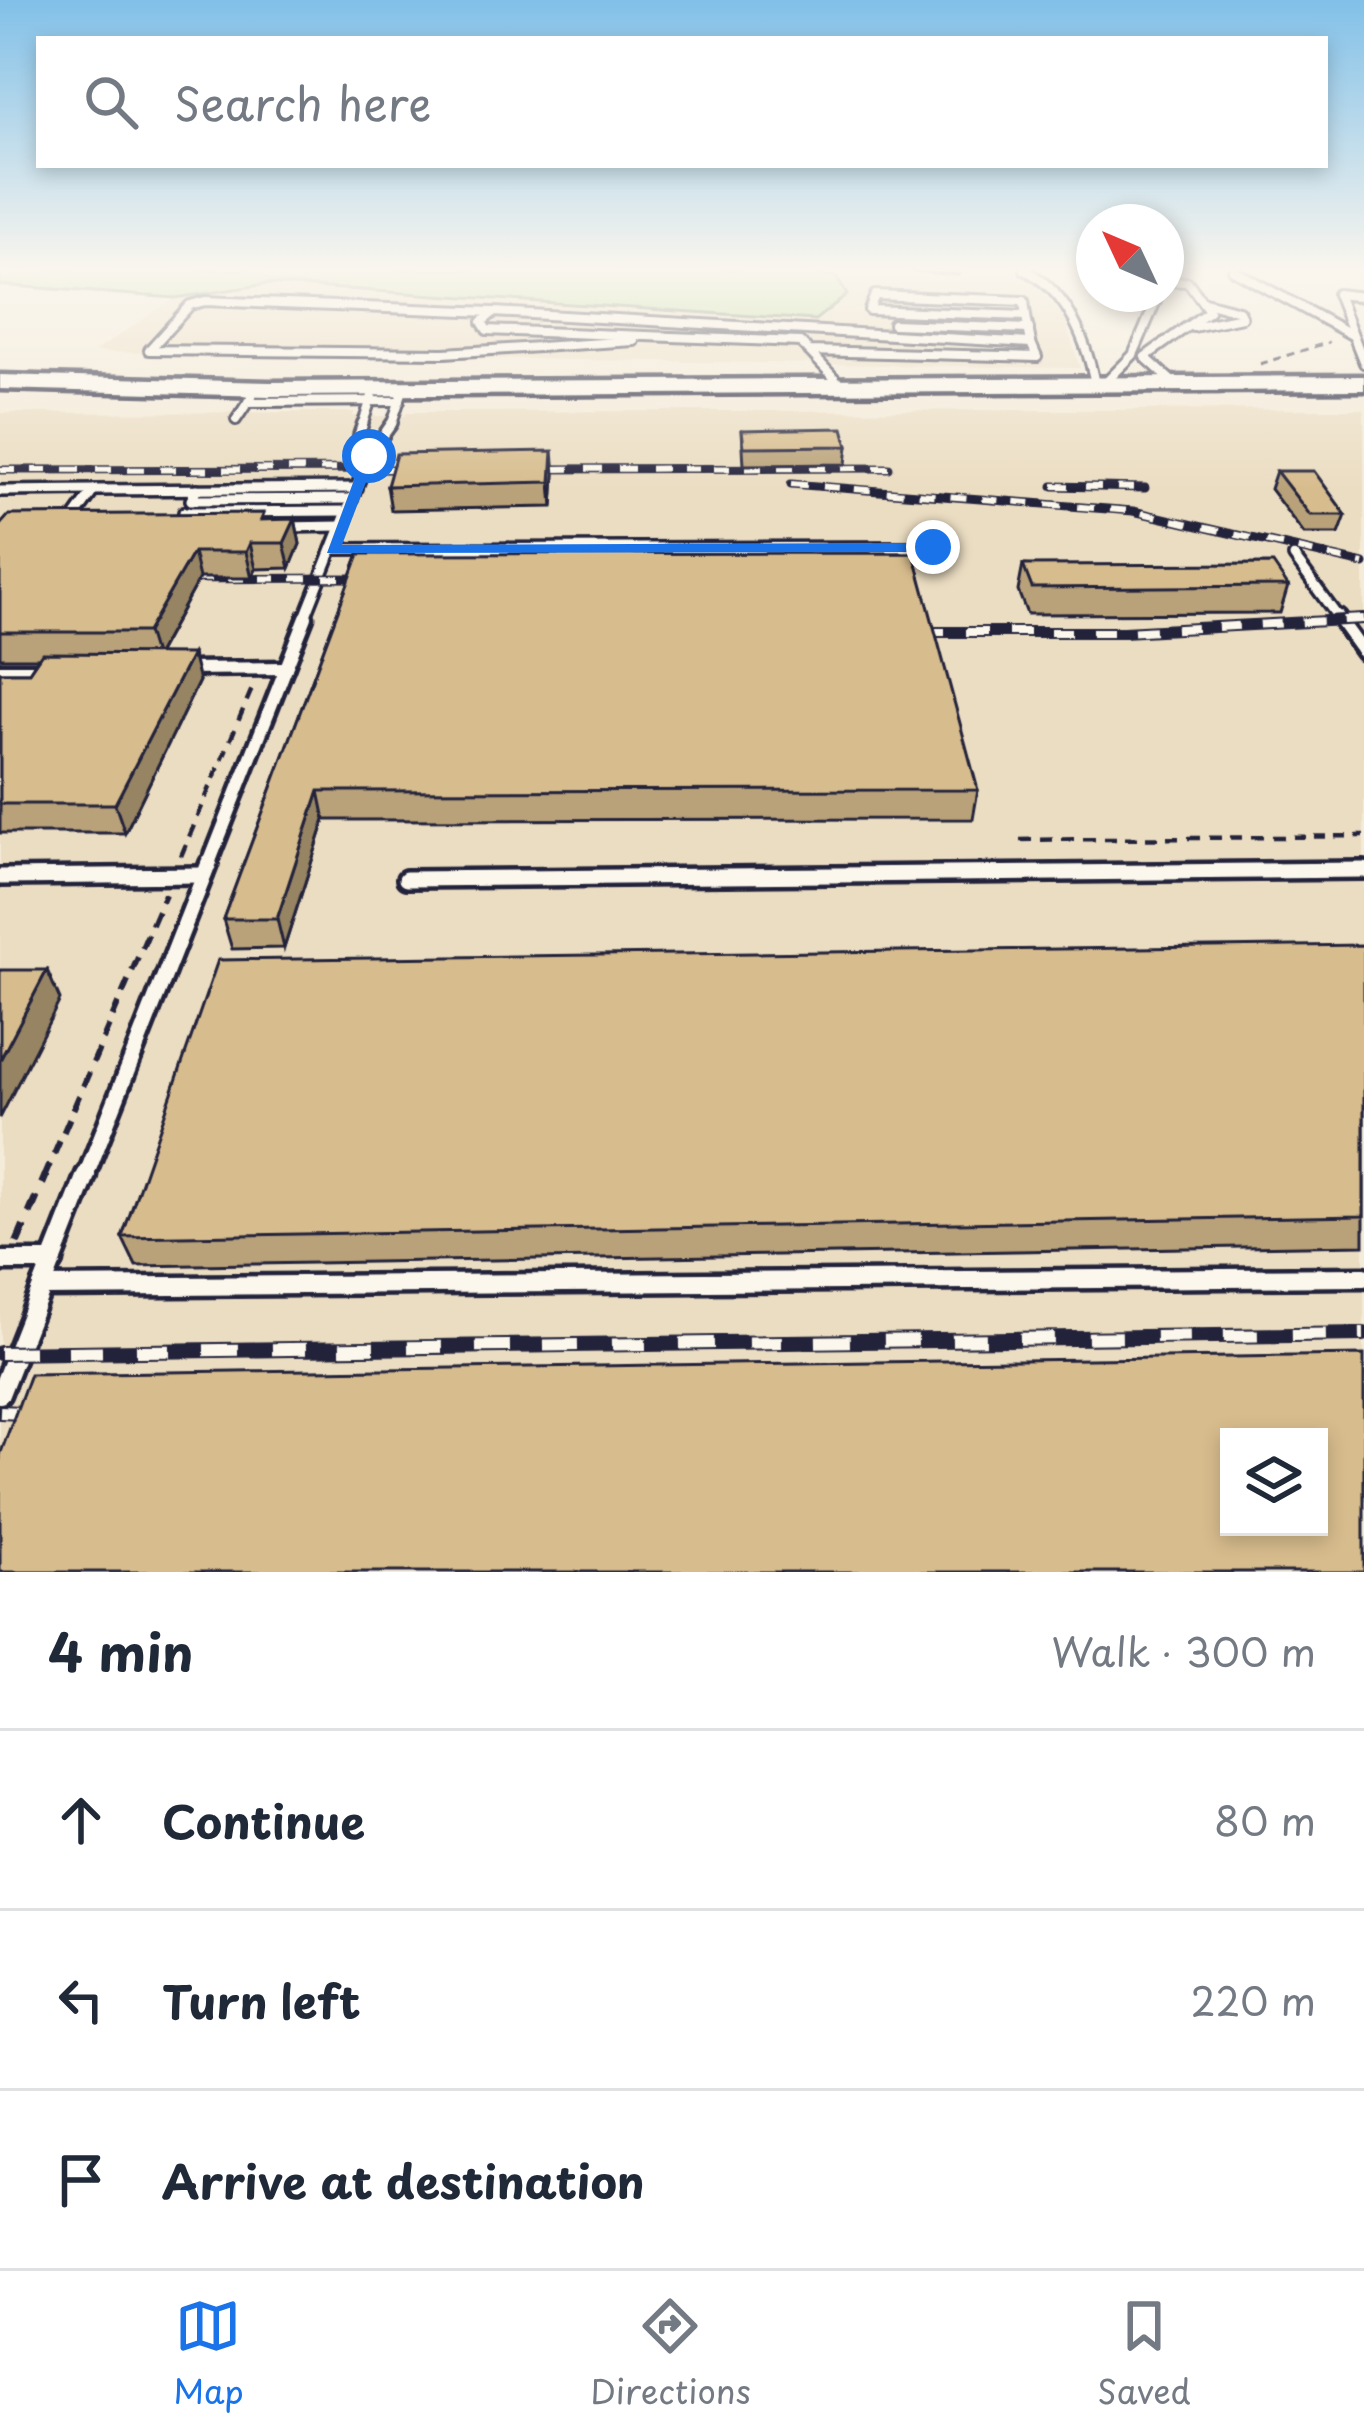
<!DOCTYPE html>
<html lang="en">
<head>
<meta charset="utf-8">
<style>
  :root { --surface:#fff; --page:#f2f2f3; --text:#1f2937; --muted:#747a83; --line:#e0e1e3; --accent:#1a73e8 }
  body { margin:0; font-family:"Playpen Sans",sans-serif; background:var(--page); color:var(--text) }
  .controls { position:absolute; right:36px; bottom:36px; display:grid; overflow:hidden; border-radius:0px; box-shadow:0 6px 18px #0003 }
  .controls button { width:108px; height:108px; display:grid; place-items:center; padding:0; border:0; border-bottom:3px solid var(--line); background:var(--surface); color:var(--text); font:60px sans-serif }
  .compass { position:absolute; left:1076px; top:204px; width:108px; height:108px; border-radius:50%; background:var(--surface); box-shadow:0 6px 18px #0003; rotate:314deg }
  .stop { position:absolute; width:36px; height:36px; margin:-27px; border:9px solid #1a73e8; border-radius:50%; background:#fff }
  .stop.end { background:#1a73e8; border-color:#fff; box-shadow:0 3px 12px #0008 }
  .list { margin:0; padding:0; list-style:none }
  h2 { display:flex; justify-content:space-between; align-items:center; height:156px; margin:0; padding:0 48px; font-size:51px }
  h2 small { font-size:39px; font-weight:400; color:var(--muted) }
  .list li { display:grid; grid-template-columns:78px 1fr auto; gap:36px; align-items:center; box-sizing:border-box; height:180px; padding:0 48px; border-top:3px solid var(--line) }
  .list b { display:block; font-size:45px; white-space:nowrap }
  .list em { font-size:39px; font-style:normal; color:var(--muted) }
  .icon { flex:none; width:66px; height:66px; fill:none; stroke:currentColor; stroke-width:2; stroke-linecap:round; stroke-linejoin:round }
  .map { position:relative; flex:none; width:1364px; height:1572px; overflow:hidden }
  .search { position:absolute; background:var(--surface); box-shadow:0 6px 18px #0003; left:36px; right:36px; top:36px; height:132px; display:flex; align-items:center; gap:30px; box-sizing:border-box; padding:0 42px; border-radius:0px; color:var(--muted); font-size:45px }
  .sheet { height:696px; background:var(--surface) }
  nav { display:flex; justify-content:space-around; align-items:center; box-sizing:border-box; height:168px; border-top:3px solid var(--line); background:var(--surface); font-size:33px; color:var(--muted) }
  nav a { display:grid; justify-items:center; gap:6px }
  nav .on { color:var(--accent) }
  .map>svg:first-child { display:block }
  .built { fill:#ebddc2; fill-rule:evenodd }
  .green { fill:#b4db97; stroke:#6b7e69; stroke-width:3 }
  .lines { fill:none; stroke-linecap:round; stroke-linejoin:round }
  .service-far4-casing { stroke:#22223b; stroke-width:14 }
  .service-far3-casing { stroke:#22223b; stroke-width:16 }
  .service-far2-casing { stroke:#22223b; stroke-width:21 }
  .service-far1-casing { stroke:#22223b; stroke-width:24 }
  .service-casing { stroke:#22223b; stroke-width:27 }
  .primary-casing { stroke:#22223b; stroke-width:9 }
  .path-far3 { stroke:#22223b; stroke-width:3; stroke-dasharray:8 6; stroke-linecap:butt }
  .path-far2 { stroke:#22223b; stroke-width:4.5; stroke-dasharray:12 9; stroke-linecap:butt }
  .path-far1 { stroke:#22223b; stroke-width:6; stroke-dasharray:15 10; stroke-linecap:butt }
  .path { stroke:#22223b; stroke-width:8; stroke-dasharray:18 14; stroke-linecap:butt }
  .service-far4 { stroke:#fbf7ec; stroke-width:8 }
  .service-far3 { stroke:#fbf7ec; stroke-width:9 }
  .service-far2 { stroke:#fbf7ec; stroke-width:12 }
  .service-far1 { stroke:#fbf7ec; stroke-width:15 }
  .service { stroke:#fbf7ec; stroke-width:18 }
  .primary { fill:#fbf7ec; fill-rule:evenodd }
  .rail-far2-casing { stroke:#22223b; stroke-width:9 }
  .rail-far1-casing { stroke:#22223b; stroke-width:12 }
  .rail-casing { stroke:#22223b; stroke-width:16 }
  .rail-far2 { stroke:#fbf7ec; stroke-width:6; stroke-dasharray:16; stroke-linecap:butt }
  .rail-far1 { stroke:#fbf7ec; stroke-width:8; stroke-dasharray:21; stroke-linecap:butt }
  .rail { stroke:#fbf7ec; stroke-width:12; stroke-dasharray:34; stroke-linecap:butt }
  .wall { fill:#b9a279; stroke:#22223b; stroke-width:3 }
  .shaded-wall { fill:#968463; stroke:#22223b; stroke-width:3 }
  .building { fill:#d7bc8d; stroke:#22223b; stroke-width:3; fill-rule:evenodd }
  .route { fill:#1a73e8 }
</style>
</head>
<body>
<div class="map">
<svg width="1364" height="1572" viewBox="0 0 1364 1572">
  <rect width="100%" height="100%" fill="#f4ebd9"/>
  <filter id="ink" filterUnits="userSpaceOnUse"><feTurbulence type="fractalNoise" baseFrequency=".00833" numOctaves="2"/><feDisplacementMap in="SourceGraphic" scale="24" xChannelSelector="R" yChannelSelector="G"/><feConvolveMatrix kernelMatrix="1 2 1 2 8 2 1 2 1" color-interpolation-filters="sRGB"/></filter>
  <g filter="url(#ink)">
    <g class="built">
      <path d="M787 270H1049L1033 281 1065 320 1080 368 94 352 175 298 268 284 815 320 835 277Z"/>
      <path d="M1364 409V1572H0V413L354 412 353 416H405L407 412ZM1229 1437H1319V1527H1229Z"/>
    </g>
    <path class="green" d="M0 270H787L836 277 847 295 815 320 268 284 175 298 0 285Z"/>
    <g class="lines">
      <g class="service-far4-casing">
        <g id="service-far4">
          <path d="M1025 270C1068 292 1086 339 1095 384"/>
          <path d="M1233 270 1352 335"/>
          <path d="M1166 281 1188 282 1209 311 1145 357 1175 384"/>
          <path d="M875 295 1024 301 1026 316 869 310Z"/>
          <path d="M1364 297 1337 294 1364 363"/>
          <path d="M493 312 205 301 190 305 149 350 444 353 634 341"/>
          <path d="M494 312 1031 343 1037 357 809 351 800 342 487 330 482 322Z"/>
          <path d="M1026 316 1031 343"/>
          <path d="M893 324 1029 329"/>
          <path d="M1193 327 1242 317 1239 311 1205 302"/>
          <path d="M809 351 842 386"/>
          <path d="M1104 384 1133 355 1156 301 1152 294"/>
          <path d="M248 402 400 401"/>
          <path d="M236 420 252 396"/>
          <path d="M362 426 372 396"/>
          <path d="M391 426 404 387"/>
        </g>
      </g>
      <g class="service-far3-casing">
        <g id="service-far3">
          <path d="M363 423 359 435 369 456"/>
          <path d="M197 489 191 500 352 499"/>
          <path d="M0 491 94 490"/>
          <path d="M184 512 348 511"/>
          <path d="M282 527 342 526"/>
          <path d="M67 528 94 490 357 488"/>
          <path d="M333 549 933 547"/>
          <path d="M1294 557 1340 620"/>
          <path d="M304 620 369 456 392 423"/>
        </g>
      </g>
      <g class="service-far2-casing">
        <g id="service-far2">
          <path d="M1338 617 1364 653"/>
          <path d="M181 669 286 668"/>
          <path d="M0 670H47"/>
          <path d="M208 866 306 617"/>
        </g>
      </g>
      <g class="service-far1-casing">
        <g id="service-far1">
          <path d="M0 877 204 875"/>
          <path d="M406 879 1364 870"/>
          <path d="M85 1178 209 863"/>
        </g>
      </g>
      <g class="service-casing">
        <g id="service">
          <path d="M0 1261H53"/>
          <path d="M42 1287 1364 1277"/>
          <path d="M0 1394 86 1175"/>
        </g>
      </g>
      <g class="primary-casing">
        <path id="primary" d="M0 375 269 382 1364 376V390L269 396 0 389Z"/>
      </g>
      <path class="path-far3" d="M1260 364 1329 342"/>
      <g class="path-far2">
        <path d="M1020 840 1364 836"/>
        <path d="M181 856 254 684"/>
      </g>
      <path class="path-far1" d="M44 1178 165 894"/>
      <path class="path" d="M17 1243 46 1175"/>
      <use href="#service-far4" class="service-far4"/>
      <use href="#service-far3" class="service-far3"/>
      <use href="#service-far2" class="service-far2"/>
      <use href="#service-far1" class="service-far1"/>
      <use href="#service" class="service"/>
      <use href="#primary" class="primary"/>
      <g class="rail-far2-casing">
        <g id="rail-far2">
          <path d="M522 469 889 468"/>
          <path d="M0 470 426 469"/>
          <path d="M791 484 1133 511 1364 564"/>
          <path d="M1053 486 1145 488"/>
          <path d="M164 579 362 578"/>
          <path d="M1344 620 1364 619"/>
        </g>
      </g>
      <g class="rail-far1-casing">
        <path id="rail-far1" d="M924 632H1123L1364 619"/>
      </g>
      <g class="rail-casing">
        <g id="rail">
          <path d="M0 1353 1364 1334"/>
          <path d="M0 1412 43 1414"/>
        </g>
      </g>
      <use href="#rail-far2" class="rail-far2"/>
      <use href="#rail-far1" class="rail-far1"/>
      <use href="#rail" class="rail"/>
    </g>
    <g class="wall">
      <path d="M897 270H960L958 275Z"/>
      <path d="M742 430 848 446 846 464 744 465Z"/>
      <path d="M1276 471 1346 515 1339 534H1304L1270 489Z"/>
      <path d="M555 474 553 507 391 510 387 486Z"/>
      <path d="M295 519 300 544 290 568 256 569 252 578H199L158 653 199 681 125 833H0V672H29L38 658H0V525Z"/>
      <path d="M359 554 978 790 973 819 325 820 284 948 232 949 223 919Z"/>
      <path d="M1023 565 1288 586 1280 613 1027 614 1018 591Z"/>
      <path d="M1364 945V1245L136 1266 122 1237Z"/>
    </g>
    <g class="shaded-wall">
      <path d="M553 451 555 474 553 507 551 482Z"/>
      <path d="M295 519 300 544 290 568 284 543Z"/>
      <path d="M250 543 256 569 252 578 246 552Z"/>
      <path d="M193 552 199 578 155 658 147 632Z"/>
      <path d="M192 654 199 681 125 833 115 804Z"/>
      <path d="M319 791 325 820 284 948 277 919Z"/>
      <path d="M47 970 60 1000 0 1118V1060Z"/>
    </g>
    <g class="building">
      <path d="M843 428 848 446 744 447 742 430Z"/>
      <path d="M553 451 551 482 387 486 396 454Z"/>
      <path d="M1276 471H1314L1346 515H1310Z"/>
      <path d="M264 513 261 520 295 519 284 543H250L246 552H193L147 632H0V525L9 515Z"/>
      <path d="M914 553 978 790 319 791 277 919H223L359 554Z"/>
      <path d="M1273 564 1288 586 1032 588 1023 565Z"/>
      <path d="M42 653 192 654 115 804H0V672H29Z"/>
      <path d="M1364 945V1216L122 1237 218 960Z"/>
      <path d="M0 970H47L0 1060Z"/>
      <path d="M1364 1355V1572H0V1455L30 1374ZM1229 1437H1319V1527H1229Z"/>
    </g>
  </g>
  <linearGradient id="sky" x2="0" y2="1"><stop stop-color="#81c0e8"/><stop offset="0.55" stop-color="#faf6ee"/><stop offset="1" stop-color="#faf6ee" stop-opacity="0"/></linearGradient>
  <rect width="1364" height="490" fill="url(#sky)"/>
  <path class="route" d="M364 453 376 456 342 545 933 543 941 547 933 552 327 553Z"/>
</svg>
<div class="controls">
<button><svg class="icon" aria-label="layers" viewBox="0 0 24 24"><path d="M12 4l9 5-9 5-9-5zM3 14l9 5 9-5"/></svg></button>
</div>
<svg class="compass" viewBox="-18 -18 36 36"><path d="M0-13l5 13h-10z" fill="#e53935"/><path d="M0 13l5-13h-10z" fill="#747a83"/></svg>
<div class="stop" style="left:369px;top:456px"></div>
<div class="stop end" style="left:933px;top:547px"></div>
<div class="search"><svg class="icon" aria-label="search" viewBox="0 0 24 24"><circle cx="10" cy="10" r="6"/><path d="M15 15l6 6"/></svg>Search here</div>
</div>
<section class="sheet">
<h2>4 min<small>Walk · 300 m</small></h2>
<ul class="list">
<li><svg class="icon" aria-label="ahead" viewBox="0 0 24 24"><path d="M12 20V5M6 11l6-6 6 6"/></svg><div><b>Continue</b></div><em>80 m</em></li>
<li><svg class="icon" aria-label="left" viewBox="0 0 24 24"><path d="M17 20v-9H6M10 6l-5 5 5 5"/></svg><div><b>Turn left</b></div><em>220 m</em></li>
<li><svg class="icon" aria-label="arrive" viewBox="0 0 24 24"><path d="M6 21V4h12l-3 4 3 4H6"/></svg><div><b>Arrive at destination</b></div></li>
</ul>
</section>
<nav>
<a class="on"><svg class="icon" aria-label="map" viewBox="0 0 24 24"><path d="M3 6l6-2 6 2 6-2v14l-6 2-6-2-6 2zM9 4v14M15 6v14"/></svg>Map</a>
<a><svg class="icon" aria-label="directions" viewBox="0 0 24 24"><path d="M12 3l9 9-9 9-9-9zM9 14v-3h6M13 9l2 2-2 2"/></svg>Directions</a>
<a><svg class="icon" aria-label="saved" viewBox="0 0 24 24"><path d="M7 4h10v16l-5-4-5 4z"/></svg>Saved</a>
</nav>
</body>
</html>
